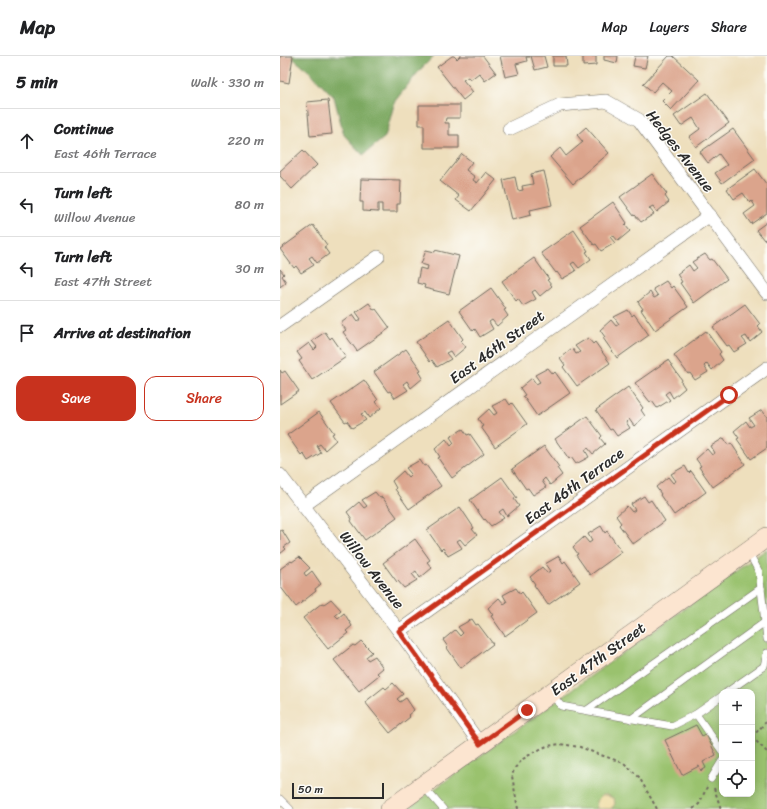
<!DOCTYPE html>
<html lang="en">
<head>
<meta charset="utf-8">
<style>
  :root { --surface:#fff; --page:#f2f2f2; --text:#202124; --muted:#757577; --line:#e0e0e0; --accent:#c8321e }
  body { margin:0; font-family:Sriracha,sans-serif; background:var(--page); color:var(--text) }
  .controls { position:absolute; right:12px; bottom:12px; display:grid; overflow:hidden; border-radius:8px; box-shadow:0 2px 10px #0003 }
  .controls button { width:36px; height:36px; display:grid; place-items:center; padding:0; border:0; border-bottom:1px solid var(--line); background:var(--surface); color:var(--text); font:20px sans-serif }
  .scale { position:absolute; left:12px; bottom:10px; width:92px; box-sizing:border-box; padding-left:4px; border:2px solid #2b2b2b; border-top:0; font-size:11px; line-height:14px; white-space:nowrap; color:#2b2b2b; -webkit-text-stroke:3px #fdfcf7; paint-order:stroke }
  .stop { position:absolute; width:12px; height:12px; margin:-9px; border:3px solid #c8321e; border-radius:50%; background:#fff }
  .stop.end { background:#c8321e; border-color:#fff; box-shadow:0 1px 4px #0008 }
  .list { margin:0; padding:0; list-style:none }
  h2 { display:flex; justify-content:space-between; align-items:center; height:52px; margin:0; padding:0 16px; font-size:17px }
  h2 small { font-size:13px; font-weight:400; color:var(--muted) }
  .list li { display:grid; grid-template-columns:26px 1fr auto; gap:12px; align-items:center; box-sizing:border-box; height:64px; padding:0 16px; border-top:1px solid var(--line) }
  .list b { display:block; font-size:15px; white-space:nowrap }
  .list p { margin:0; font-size:13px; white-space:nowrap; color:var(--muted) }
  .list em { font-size:13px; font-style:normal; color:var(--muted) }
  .actions { display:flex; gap:8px; padding:12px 16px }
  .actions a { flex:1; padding:9px 0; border:1px solid var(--accent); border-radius:12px; text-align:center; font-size:14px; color:var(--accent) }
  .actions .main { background:var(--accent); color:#fff }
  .icon { flex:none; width:22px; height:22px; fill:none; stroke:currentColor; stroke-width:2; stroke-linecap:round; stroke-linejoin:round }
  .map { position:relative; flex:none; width:487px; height:753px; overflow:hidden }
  header { display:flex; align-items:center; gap:24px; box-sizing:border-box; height:56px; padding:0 20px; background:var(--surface); border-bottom:1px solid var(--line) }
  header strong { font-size:19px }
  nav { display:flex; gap:22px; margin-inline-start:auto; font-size:14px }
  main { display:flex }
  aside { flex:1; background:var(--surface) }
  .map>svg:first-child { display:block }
  .green { fill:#9ac26e; stroke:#62764c; fill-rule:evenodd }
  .forest { fill:#7ba861; stroke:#536a46 }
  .sand { fill:#eeda9e; stroke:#8c8264 }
  .building { fill:#dba48c }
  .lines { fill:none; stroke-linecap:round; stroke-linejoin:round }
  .service-casing { stroke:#6f6a5e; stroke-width:8 }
  .minor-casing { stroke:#6f6a5e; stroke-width:14 }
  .secondary-casing { stroke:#6f6a5e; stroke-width:20 }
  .path { stroke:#6f6a5e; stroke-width:2; stroke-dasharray:3 3; stroke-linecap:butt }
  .service { stroke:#fff; stroke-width:7 }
  .minor { stroke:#fff; stroke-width:13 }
  .secondary { stroke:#fce5d0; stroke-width:19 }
  .route { stroke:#c8321e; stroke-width:5 }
  .labels { text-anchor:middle; stroke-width:3; stroke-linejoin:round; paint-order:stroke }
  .street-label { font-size:15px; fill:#2b2b2b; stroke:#fdfcf7 }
</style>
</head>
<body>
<header>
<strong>Map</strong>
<nav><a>Map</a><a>Layers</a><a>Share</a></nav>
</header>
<main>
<aside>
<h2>5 min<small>Walk · 330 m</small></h2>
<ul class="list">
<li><svg class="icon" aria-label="ahead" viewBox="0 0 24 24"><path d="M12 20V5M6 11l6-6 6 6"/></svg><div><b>Continue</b><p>East 46th Terrace</p></div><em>220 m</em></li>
<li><svg class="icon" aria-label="left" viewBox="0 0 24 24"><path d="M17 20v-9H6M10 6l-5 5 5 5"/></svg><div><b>Turn left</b><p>Willow Avenue</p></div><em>80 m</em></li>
<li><svg class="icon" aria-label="left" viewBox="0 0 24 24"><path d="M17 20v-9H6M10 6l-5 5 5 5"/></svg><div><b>Turn left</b><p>East 47th Street</p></div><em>30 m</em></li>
<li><svg class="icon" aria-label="arrive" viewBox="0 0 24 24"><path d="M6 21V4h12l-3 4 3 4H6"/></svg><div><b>Arrive at destination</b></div></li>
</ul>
<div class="actions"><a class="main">Save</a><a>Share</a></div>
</aside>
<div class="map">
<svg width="487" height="753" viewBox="0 0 487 753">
  <rect width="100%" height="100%" fill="#fdfcf7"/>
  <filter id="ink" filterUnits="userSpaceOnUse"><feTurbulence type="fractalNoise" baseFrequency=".025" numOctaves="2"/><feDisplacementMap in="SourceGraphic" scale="8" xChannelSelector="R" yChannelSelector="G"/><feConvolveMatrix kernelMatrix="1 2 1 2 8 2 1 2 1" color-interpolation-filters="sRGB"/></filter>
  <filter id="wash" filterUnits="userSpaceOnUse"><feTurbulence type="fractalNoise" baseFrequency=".012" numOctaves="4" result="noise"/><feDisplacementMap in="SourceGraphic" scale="16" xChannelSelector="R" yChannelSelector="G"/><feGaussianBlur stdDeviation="0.9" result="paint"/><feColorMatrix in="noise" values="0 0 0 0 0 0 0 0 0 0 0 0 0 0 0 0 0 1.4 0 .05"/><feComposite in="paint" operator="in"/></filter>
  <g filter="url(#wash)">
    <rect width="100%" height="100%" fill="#eedfbd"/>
    <path class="green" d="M487 493V753H127L459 513ZM442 636H472V738H442Z"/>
    <path class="forest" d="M10 0H154L139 15 115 45 105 81 83 99 64 79 54 41 30 16Z"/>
    <path class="sand" d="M322 739H327L334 743 335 748 331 753H317L316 745Z"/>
    <g id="blocks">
      <g class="building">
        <path d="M0 0H13L9 27 0 25Z"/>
        <path d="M172 0H174L177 3 180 0H203L216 17 205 25 199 17 190 24 188 21 183 24 193 36 183 44 157 11Z"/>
        <path d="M220 0H250V1H246L247 5 236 8 239 18 225 21Z"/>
        <path d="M251 0H264L267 11 255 14Z"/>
        <path d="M273 0H286L287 10H273Z"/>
        <path d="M303 0H316V9L303 10Z"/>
        <path d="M324 0H338L337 7 324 4Z"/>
        <path d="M355 0H368L365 12 353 10Z"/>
        <path d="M389 0H393L419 24 391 54 382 45 392 35 382 26 373 36 363 28Z"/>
        <path d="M427 37 449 67 416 91 409 81 420 73 413 62 401 70 394 60Z"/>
        <path d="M48 44 52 78 30 80 27 46Z"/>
        <path d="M139 49H180V62H166L165 67H169V79H179V92H144V69H139Z"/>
        <path d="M306 71 329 97 293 128 270 101 280 92 286 100 303 86 297 79Z"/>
        <path d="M453 73 475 103 442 127 435 117 447 109 439 98 428 107 420 96Z"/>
        <path d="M23 94 37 109 12 133 0 120V115Z"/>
        <path d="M182 98 192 106 186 114 195 121 193 124 197 127 206 116 216 124 191 155 176 144 179 140 160 125Z"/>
        <path d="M475 113 487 129V157L471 168 464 158 475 150 472 145 470 147 463 137 454 143 447 133Z"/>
        <path d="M264 115 272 149 250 154 251 159 232 164 223 124 235 121 238 135 243 134 242 130 253 128 251 118Z"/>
        <path d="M372 118 387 138 385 140 389 146 377 156 373 150 369 152 374 158 361 166 355 159 354 160 340 141Z"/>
        <path d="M81 123 121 124 120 148H117V156H102V148H98V156L83 155V146H80Z"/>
        <path d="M333 146 347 167 345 169 350 175 338 185 333 179 330 181 335 187 321 195 316 188 314 189 300 170Z"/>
        <path d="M487 166V182L484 184 476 174Z"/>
        <path d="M33 169 47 189 44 191 49 198 37 207 32 200 29 202 34 209 21 217 16 210 14 212 0 193Z"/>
        <path d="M294 174 308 195 306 196 311 203 299 212 294 206 291 208 296 215 282 223 277 216 276 217 261 197Z"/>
        <path d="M146 194 155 196V194L179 200 169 238 144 232 145 229 137 227 140 212 147 214 148 210 141 208Z"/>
        <path d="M425 198 430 204 432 203 447 223 414 247 400 227 402 226 397 218 409 209 413 215 417 212 412 206Z"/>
        <path d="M254 202 269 223 267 224 272 230 260 240 255 234 252 236 256 243 243 250 238 243 236 245 222 225Z"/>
        <path d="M0 213 4 218 2 220 6 226 0 231Z"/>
        <path d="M386 225 391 232 393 230 408 251 375 274 361 254 363 253 358 246 370 236 374 242 378 240 373 233Z"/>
        <path d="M211 232 226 253 224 254 228 260 217 270 212 264 209 266 213 273 200 281 195 273 193 275 179 255Z"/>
        <path d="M89 247 94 254 96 253 110 272 77 295 63 276 66 274 61 267 73 258 78 265 81 263 76 256Z"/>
        <path d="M465 248 480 268 478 270 482 276 470 286 466 280 462 282 467 288 454 296 449 289 447 290 433 271Z"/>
        <path d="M348 254 352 260 354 258 369 279 337 302 323 282 325 281 320 274 331 264 336 270 339 268 334 261Z"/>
        <path d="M169 263 183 283 181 285 186 291 174 301 170 295 166 297 171 303 157 311 152 304 150 306 136 286Z"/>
        <path d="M426 275 441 296 439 298 443 304 432 314 427 307 424 310 428 316 415 324 410 317 408 318 394 299Z"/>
        <path d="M45 276 50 283 52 281 66 301 32 324 19 305 22 303 17 296 29 287 34 294 37 291 32 285Z"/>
        <path d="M308 282 313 288 315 286 330 307 297 330 283 311 285 309 280 302 292 292 296 298 300 296 295 290Z"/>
        <path d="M126 293 141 314 139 315 143 322 131 332 127 325 123 328 128 334 115 342 110 335 108 336 94 316Z"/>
        <path d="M388 304 402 324 401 326 405 332 393 342 389 335 385 338 390 344 377 352 372 345 370 346 355 327Z"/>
        <path d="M268 312 273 318 275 316 290 337 257 360 243 340 245 339 240 332 252 322 256 328 260 326 255 319Z"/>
        <path d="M0 314 2 317 5 315 19 335 0 348Z"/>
        <path d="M84 324 98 344 96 346 101 352 89 362 85 356 81 358 86 364 72 372 67 365 65 366 51 347Z"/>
        <path d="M348 331 363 352 361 354 365 360 354 370 349 363 346 366 350 372 337 380 332 373 330 374 316 354Z"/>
        <path d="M226 343 230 349 232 347 247 368 215 391 201 371 203 370 198 363 209 353 214 359 217 357 212 350Z"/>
        <path d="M482 354 487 361V392L471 403 457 383 459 382 454 375 466 365 470 371 474 369 469 362Z"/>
        <path d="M39 356 54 377 52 378 56 384 45 394 40 388 37 390 41 397 28 405 23 397 21 399 7 379Z"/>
        <path d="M307 360 322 380 320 382 325 388 313 398 308 392 305 394 309 401 296 408 291 401 289 403 275 383Z"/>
        <path d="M183 373 187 379 190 378 204 398 172 422 158 402 160 401 155 393 166 383 171 390 174 387 170 381Z"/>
        <path d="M444 382 448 389 451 387 465 408 433 431 419 411 421 410 416 403 427 393 432 399 435 397 431 390Z"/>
        <path d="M264 390 279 411 277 412 282 419 270 429 265 422 262 425 266 431 253 439 248 432 246 433 232 413Z"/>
        <path d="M140 404 144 410 146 409 161 430 129 453 115 433 116 432 112 425 123 415 128 421 131 418 126 412Z"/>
        <path d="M405 410 409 417 411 415 426 436 394 459 380 439 381 438 376 431 388 421 393 427 396 425 391 418Z"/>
        <path d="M222 421 237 442 234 443 239 450 227 460 223 453 219 456 224 462 211 470 205 463 204 464 190 444Z"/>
        <path d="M95 436 100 442 102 441 117 461 85 484 71 465 72 463 67 456 79 446 84 452 87 450 82 444Z"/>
        <path d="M364 440 368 446 371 444 385 465 353 488 339 469 341 467 336 460 347 450 352 456 355 454 351 448Z"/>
        <path d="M180 451 194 472 192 473 197 479 185 489 180 483 177 485 182 492 168 500 163 492 161 494 147 474Z"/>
        <path d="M321 470 325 477 327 475 342 496 310 519 296 499 298 498 293 491 304 481 309 487 312 485 308 478Z"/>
        <path d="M2 474 10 487 4 491 6 493 0 498V475Z"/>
        <path d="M135 483 150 504 147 506 152 512 140 522 136 515 132 518 137 524 124 532 118 525 117 526 103 507Z"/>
        <path d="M279 500 283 507 285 505 300 526 268 549 254 529 255 528 250 521 262 511 267 517 270 515 265 508Z"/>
        <path d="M19 501 30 512 24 517 26 520 32 515 41 528 35 533 36 535 16 551 0 530V513L11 505 12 506Z"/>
        <path d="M236 532 240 538 242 536 257 557 225 580 211 560 213 559 208 552 219 542 224 548 227 546 223 539Z"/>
        <path d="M51 543 61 554 55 559 58 562 64 557 72 570 66 575 68 577 48 593 23 562 42 547 44 548Z"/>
        <path d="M192 563 196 569 198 568 213 588 181 612 167 592 168 591 163 584 175 574 180 580 183 577 178 571Z"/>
        <path d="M81 585 92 596 86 601 88 604 95 600 103 612 97 617 99 619 79 635 54 604 73 589 75 590Z"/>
        <path d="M113 627 123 638 117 643 120 646 126 642 134 654 128 659 130 661 110 677 85 646 104 631 106 633Z"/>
        <path d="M416 669 422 680 426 678 436 699 423 706 426 712 421 715 419 710 402 719 385 684Z"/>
      </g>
    </g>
  </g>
  <g filter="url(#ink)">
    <use href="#blocks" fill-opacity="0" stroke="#6f6a5e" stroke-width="1"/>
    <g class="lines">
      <g class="service-casing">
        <g id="service">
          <path d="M468 495 479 516 487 583"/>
          <path d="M447 636 484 610 487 597"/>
          <path d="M271 637 281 650 392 670 416 658 442 640"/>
          <path d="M307 654 481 532"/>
          <path d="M416 658 442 695"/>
          <path d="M351 663 485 566"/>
          <path d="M431 723 442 705"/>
          <path d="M143 730 163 753"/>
          <path d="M0 743 10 753"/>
        </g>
      </g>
      <g class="minor-casing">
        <g id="minor">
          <path d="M229 73 280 49 326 45 359 64 487 237"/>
          <path d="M0 270 98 201"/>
          <path d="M0 419 119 575 200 688"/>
          <path d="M23 450 430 159"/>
          <path d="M119 575 487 312"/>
        </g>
      </g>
      <g class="secondary-casing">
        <path id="secondary" d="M110 753 487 481"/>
      </g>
      <g class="path">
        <path d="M472 681 487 665"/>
        <path d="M472 681 487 696"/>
        <path d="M434 732 441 753"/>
        <path d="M238 753 232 720 234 713 243 703 254 696 267 690 280 688 300 691 318 698 344 707 359 721 377 753"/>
        <path d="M413 753 419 748 427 731"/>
      </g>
      <use href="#service" class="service"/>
      <use href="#minor" class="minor"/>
      <use href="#secondary" class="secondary"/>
    </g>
  </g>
  <g class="lines" filter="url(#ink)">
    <path class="route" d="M247 654 200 688 119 575 449 339"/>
  </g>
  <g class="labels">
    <g class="street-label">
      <text transform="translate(400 95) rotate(52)" y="5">Hedges Avenue</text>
      <text transform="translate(217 291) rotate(-36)" y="5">East 46th Street</text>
      <text transform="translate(294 430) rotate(-36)" y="5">East 46th Terrace</text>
      <text transform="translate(92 514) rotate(52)" y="5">Willow Avenue</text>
      <text transform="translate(318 603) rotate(-36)" y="5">East 47th Street</text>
    </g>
  </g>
</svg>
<div class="controls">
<button>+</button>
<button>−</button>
<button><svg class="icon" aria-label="locate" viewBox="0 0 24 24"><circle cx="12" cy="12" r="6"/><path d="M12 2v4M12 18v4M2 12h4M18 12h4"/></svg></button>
</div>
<div class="scale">50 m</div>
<div class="stop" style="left:449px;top:339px"></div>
<div class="stop end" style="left:247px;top:654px"></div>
</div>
</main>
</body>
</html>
